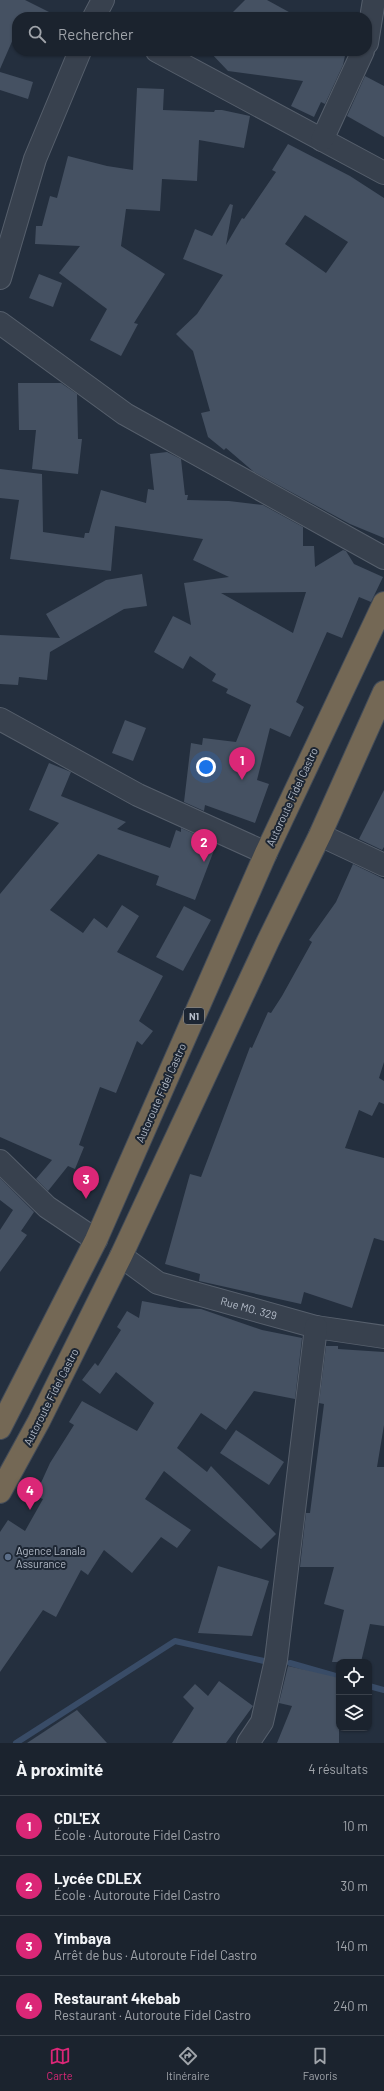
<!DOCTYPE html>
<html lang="fr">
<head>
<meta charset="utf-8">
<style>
  :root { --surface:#1b232e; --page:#282f3a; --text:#f1f3f6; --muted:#a0a4aa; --line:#39404a; --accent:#db2777 }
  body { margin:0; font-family:Barlow,sans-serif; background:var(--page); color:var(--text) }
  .controls { position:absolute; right:12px; bottom:12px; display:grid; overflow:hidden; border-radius:8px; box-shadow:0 1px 3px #0004 }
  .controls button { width:36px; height:36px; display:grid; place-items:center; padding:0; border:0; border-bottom:1px solid var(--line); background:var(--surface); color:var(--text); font:20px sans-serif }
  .you { position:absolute; left:206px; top:767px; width:14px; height:14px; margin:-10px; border:3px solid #fff; border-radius:50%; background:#1a73e8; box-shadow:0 0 0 6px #1a73e833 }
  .badge { display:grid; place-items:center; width:26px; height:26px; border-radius:50%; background:var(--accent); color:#fff; font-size:13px; font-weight:700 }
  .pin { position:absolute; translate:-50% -33px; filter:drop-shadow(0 1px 2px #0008) }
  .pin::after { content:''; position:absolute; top:21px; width:14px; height:12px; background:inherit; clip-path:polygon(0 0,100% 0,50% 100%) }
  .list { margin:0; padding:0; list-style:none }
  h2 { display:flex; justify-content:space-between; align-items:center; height:52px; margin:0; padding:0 16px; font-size:17px }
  h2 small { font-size:13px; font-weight:400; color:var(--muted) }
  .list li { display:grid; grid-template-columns:26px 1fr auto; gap:12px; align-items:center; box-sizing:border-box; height:60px; padding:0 16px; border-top:1px solid var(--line) }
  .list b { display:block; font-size:15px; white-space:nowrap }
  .list p { margin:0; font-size:13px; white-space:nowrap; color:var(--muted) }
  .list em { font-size:13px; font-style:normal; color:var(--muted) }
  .icon { flex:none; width:22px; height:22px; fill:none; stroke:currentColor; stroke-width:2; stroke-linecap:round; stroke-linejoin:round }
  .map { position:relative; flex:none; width:384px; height:1743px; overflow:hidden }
  .search { position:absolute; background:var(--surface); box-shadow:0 1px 3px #0004; left:12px; right:12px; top:12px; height:44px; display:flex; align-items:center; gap:10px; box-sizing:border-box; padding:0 14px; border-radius:16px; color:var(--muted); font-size:15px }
  .sheet { height:292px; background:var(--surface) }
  nav { display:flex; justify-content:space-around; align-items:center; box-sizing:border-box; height:56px; border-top:1px solid var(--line); background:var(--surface); font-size:11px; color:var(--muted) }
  nav a { display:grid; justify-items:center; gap:2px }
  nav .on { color:var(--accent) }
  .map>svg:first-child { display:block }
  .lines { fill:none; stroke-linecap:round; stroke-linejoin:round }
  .stream { stroke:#394c67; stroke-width:6 }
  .building { fill:#455162; fill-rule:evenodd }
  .minor-casing { stroke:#565f6c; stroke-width:24 }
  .highway-casing { stroke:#434c59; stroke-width:24 }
  .minor { stroke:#38414e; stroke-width:22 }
  .highway { stroke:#746855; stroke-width:22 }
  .service-dot { fill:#5c6f8a; stroke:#1d2633; stroke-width:1.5 }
  .labels { text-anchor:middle; stroke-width:4; stroke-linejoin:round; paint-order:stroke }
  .shield { fill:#1d2633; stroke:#878f9c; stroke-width:1 }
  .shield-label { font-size:10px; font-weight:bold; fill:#b4bcc9 }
  .street-label { font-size:11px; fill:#b4bcc9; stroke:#1d2633 }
  .poi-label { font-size:11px; fill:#b4bcc9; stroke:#1d2633; text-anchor:start }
</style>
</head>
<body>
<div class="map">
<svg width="384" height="1743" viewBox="0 0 384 1743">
  <rect width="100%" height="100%" fill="#242f3e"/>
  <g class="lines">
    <g class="stream">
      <path d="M290 1663 339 1677"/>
      <path d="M369 1686 384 1690"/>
      <path d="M16 1743 175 1641 264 1661"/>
    </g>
  </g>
  <g class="building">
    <path d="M0 0H25L59 17H17V30L0 69Z"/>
    <path d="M245 0H267L298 17H228Z"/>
    <path d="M209 51H346L343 65 325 104 321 102 314 117 291 106 303 81 228 71Z"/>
    <path d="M0 72 33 82 28 99 0 90Z"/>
    <path d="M365 76 384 86V137L347 116Z"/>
    <path d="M137 88 164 89 163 110 214 112 215 110H222L250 116 244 148 199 140 197 181 162 179 160 211 126 209 121 246 165 274 134 323 138 324 121 356 90 340 107 309 59 273 80 246 35 244 36 226H42L50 196 57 198 68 156 107 166 133 170Z"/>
    <path d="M288 144 350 176 384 198V538L350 524 254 472 226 448 224 450 208 437 201 413 210 411 193 351 176 334 197 314 223 275 183 259 195 229 212 236 230 204 233 205 226 245 242 218 244 219 276 172 272 170ZM305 215 348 242 326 273 285 244Z"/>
    <path d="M39 274 62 283 53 307 29 298Z"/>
    <path d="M18 383H61L77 394 78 439H82L78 474 32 469 36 430H19Z"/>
    <path d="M167 452 181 459 185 495H188L187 500 229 501 263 505 303 527V546H314L315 567 343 550 346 551 354 564 383 577 371 602 359 597 342 638 327 632 296 702 304 707 290 737 270 728 257 780 269 784 255 823 205 805 204 811 184 802 191 743 202 745 203 738 236 742 251 705 226 693 228 689 212 681 216 674 190 656 183 669 154 652 173 616 191 625 184 583 229 577 193 560 203 539 115 526 111 571 10 559 19 500 0 498V469L42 474 43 532 84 538 85 533H89L101 490 146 503 148 489 154 490 150 454ZM306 592 293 633 221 593Z"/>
    <path d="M142 574 147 606 124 609 50 652 47 680 19 677 18 685 0 684V635L60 638 46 614 106 580Z"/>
    <path d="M125 720 146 728 133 761 112 753Z"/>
    <path d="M49 763 71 772 61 796 126 822 117 829 170 848 176 830 181 832V828L201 837V839L216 845 195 900 156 885 159 876 98 854 50 910 83 933 94 918 107 928 122 905 139 916 117 952 163 976 139 1021 153 1031 142 1045 137 1041 116 1093 100 1087 79 1145 84 1147 75 1169 68 1166 48 1191 36 1179 52 1160 0 1137V894L59 823 29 810Z"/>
    <path d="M384 790V847L382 850 359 839Z"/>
    <path d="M353 864 384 879V1062L379 1078 384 1081V1104L379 1102 372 1116 359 1110 345 1148 384 1158V1241L374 1238 352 1308 304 1292 301 1304 199 1281 200 1274 165 1264 190 1174 201 1177 250 1047 252 1048 268 1012 271 1013 282 996 312 942 309 940 336 902Z"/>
    <path d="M184 906 211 920 183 971 156 957Z"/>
    <path d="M0 1178 34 1212 21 1231 27 1235 0 1272V1230L13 1210 0 1200Z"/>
    <path d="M142 1301 180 1308 201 1309 262 1330 302 1338 295 1399 254 1391 226 1430 201 1413 177 1448 207 1472 211 1466 276 1534 261 1549 164 1471 145 1499 191 1530 177 1548 161 1537 132 1573 104 1550 88 1575 81 1570 56 1617 43 1610 0 1672V1532L8 1520 25 1531 43 1499 35 1496 50 1463 74 1425 69 1422 82 1401 137 1431 154 1403 116 1372 100 1394 82 1380 95 1363 98 1366 121 1330 117 1327 127 1311 139 1318Z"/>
    <path d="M326 1346H338V1349L384 1352V1425L377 1467H384V1626L370 1624 361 1662H332L344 1610 324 1604 334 1567H300L306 1513H310L324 1404 319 1403Z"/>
    <path d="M236 1430 284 1462 269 1485 220 1453Z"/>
    <path d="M218 1566 269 1581 252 1636 198 1633Z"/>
    <path d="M288 1666 339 1678V1743H277L292 1706 279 1703Z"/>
    <path d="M219 1681 253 1706 226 1743H172L194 1708 183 1697 195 1684 208 1696Z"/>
    <path d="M77 1710 107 1743H27Z"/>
  </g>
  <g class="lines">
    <g class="minor-casing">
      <g id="minor">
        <path d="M94 17 103 0"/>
        <path d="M367 43 374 0"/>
        <path d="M157 51 384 173"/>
        <path d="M322 140 363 51"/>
        <path d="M0 278 35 159 80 51"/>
        <path d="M0 323 125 414 384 558"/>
        <path d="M0 719 138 795 266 853"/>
        <path d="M320 835 384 865"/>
        <path d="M0 1161 47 1207 96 1240"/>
        <path id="s1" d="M121 1256 158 1283 316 1327 384 1337"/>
        <path d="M248 1743 262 1722 276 1660 316 1327"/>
      </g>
    </g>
    <g class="highway-casing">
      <g id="highway">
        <path d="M0 1428 96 1240 266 853 384 603"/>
        <path d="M0 1492 39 1421 121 1256 268 941 320 835 384 692"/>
      </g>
    </g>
    <use href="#minor" class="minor"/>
    <use href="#highway" class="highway"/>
  </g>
  <circle class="service-dot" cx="8" cy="1557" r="4"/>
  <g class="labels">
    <rect class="shield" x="184" y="1008" width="20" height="16" rx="3"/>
    <g class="shield-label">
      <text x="194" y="1020">N1</text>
    </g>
    <g class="street-label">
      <text transform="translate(292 797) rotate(-65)" y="4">Autoroute Fidel Castro</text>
      <text transform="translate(161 1093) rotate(-66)" y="4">Autoroute Fidel Castro</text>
      <text dy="4" stroke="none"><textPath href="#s1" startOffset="140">Rue MO. 329</textPath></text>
      <text transform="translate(51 1397) rotate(-63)" y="4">Autoroute Fidel Castro</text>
    </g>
    <g class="poi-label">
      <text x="16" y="1555">Agence Lanala<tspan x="16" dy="13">Assurance</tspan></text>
    </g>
  </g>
</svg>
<div class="controls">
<button><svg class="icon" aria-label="locate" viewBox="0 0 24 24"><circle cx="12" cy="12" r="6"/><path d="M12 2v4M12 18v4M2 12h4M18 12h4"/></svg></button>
<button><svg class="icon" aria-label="layers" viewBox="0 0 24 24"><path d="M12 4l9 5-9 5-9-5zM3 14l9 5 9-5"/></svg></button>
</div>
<div class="you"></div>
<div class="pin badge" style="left:242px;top:780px">1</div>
<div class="pin badge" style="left:204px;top:862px">2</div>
<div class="pin badge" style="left:86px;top:1199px">3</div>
<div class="pin badge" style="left:30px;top:1510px">4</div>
<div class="search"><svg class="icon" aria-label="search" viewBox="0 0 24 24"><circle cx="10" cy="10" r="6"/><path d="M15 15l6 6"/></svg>Rechercher</div>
</div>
<section class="sheet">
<h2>À proximité<small>4 résultats</small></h2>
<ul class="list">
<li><span class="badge">1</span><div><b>CDL'EX</b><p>École · Autoroute Fidel Castro</p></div><em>10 m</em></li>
<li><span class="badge">2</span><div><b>Lycée CDLEX</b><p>École · Autoroute Fidel Castro</p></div><em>30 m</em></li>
<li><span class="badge">3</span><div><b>Yimbaya</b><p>Arrêt de bus · Autoroute Fidel Castro</p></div><em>140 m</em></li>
<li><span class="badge">4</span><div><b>Restaurant 4kebab</b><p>Restaurant · Autoroute Fidel Castro</p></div><em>240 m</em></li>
</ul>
</section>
<nav>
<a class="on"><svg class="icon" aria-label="map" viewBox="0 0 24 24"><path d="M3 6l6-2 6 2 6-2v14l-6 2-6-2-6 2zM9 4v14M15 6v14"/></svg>Carte</a>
<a><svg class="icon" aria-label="directions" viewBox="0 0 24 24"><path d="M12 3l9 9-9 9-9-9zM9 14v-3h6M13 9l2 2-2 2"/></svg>Itinéraire</a>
<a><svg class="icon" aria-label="saved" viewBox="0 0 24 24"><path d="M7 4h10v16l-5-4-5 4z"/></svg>Favoris</a>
</nav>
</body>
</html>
